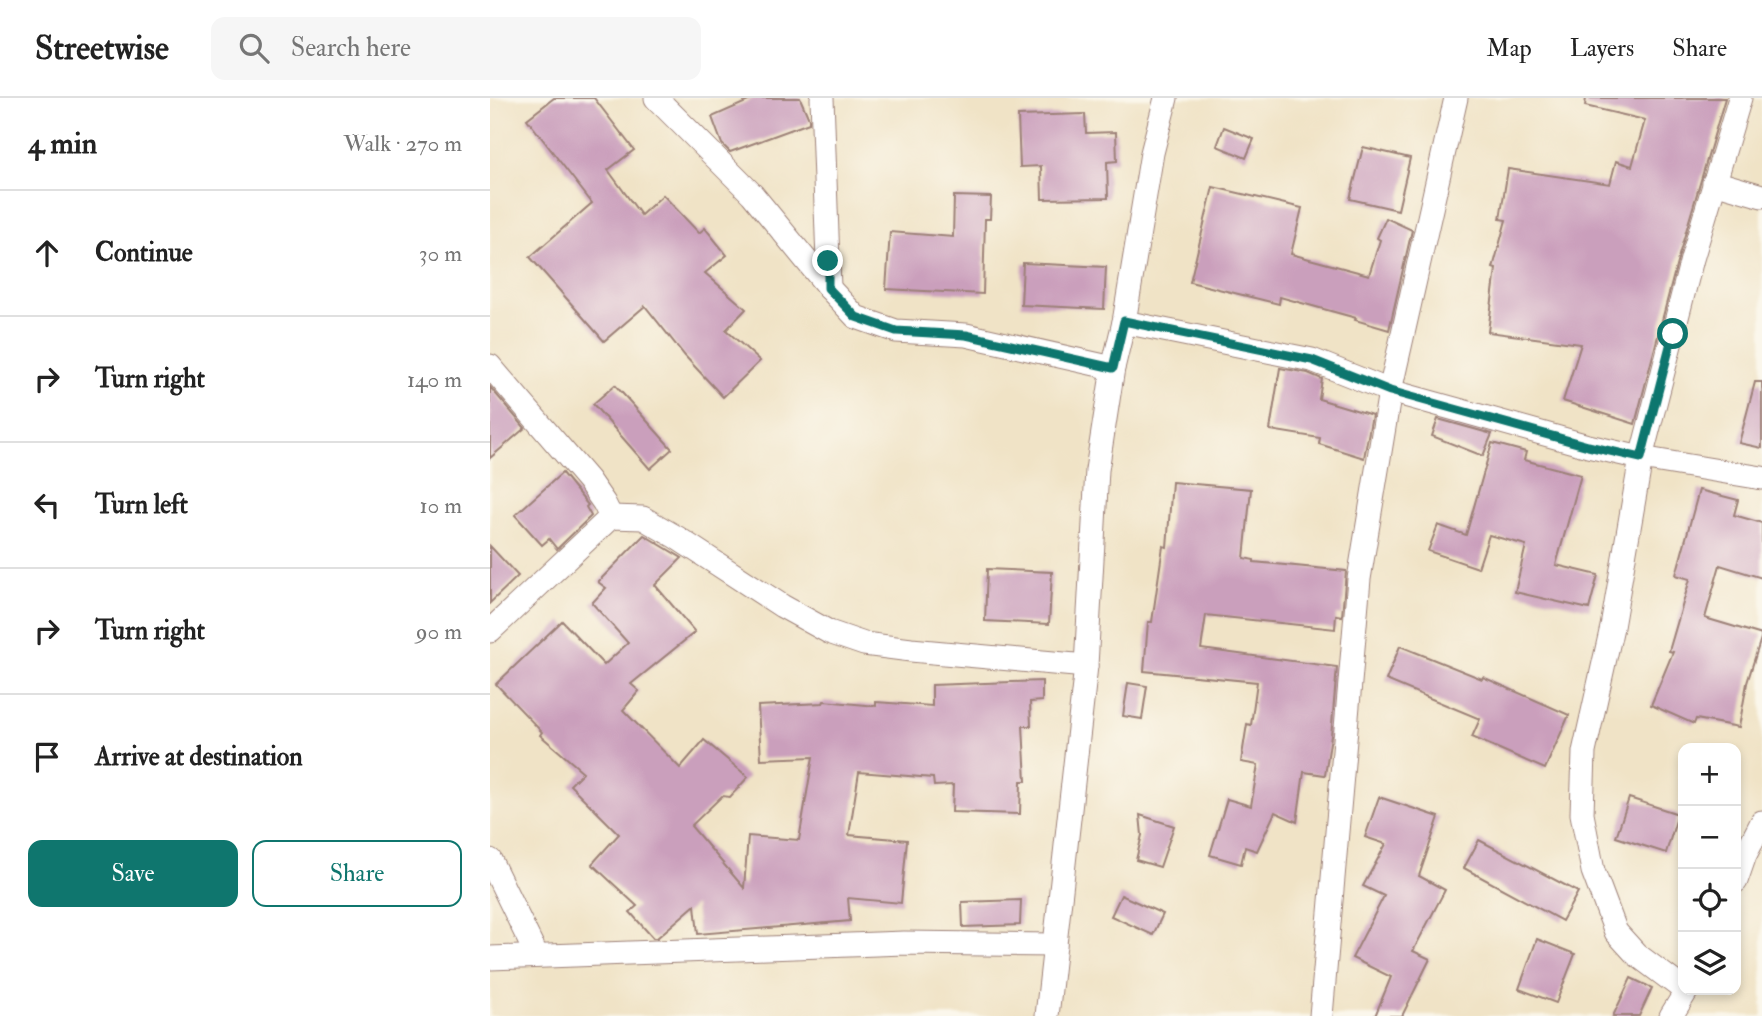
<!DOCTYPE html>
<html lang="en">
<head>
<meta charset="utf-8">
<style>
  :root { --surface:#fff; --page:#f6f6f6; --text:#222; --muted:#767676; --line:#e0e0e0; --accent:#0f766e }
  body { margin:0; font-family:"IM FELL Double Pica",serif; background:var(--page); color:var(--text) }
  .controls { position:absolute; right:21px; bottom:21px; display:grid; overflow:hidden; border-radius:14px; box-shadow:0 4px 10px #0003 }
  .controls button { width:63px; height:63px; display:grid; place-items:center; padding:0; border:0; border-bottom:2px solid var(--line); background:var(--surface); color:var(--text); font:35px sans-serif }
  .stop { position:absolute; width:21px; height:21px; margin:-16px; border:5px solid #0f766e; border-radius:50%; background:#fff }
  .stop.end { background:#0f766e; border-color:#fff; box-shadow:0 2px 7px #0008 }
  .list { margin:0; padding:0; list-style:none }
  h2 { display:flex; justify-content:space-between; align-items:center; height:91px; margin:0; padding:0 28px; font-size:30px }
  h2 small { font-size:23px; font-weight:400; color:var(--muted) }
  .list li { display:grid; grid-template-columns:46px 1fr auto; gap:21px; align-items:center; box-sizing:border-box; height:126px; padding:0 28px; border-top:2px solid var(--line) }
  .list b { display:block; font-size:26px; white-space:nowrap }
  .list em { font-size:23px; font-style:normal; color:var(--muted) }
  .actions { display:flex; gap:14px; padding:21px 28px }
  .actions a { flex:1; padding:16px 0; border:2px solid var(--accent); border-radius:14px; text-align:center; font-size:24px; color:var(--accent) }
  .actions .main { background:var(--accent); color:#fff }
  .icon { flex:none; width:38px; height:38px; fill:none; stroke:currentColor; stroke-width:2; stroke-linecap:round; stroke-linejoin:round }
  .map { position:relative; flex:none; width:1272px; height:918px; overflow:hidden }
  header { display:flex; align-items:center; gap:42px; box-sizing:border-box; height:98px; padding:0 35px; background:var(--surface); border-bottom:2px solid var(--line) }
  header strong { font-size:33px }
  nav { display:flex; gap:38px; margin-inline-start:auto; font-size:24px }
  .search { width:490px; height:63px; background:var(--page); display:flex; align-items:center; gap:18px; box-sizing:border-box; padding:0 24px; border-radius:14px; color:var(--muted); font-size:26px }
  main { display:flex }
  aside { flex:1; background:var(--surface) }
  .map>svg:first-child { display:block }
  .building { fill:#ca9fbc }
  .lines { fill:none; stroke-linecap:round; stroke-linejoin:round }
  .minor-casing { stroke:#9d8178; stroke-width:25 }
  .minor { stroke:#fff; stroke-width:23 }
  .route { stroke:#0f766e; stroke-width:9 }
</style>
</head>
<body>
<header>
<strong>Streetwise</strong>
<div class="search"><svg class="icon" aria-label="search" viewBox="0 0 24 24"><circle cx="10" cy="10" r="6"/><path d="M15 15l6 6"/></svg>Search here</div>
<nav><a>Map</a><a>Layers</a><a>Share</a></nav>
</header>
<main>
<aside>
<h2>4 min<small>Walk · 270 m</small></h2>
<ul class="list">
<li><svg class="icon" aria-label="ahead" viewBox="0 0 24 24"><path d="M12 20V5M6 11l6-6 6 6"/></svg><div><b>Continue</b></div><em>30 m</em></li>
<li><svg class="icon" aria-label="right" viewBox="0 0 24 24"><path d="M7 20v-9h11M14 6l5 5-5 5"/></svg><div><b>Turn right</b></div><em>140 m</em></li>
<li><svg class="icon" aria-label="left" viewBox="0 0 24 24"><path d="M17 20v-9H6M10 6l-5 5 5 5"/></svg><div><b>Turn left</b></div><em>10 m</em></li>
<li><svg class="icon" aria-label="right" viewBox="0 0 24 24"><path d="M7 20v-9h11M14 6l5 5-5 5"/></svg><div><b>Turn right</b></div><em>90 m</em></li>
<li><svg class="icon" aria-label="arrive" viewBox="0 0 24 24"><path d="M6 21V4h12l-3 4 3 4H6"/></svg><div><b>Arrive at destination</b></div></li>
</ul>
<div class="actions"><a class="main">Save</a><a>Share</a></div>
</aside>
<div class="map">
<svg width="1272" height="918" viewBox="0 0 1272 918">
  <rect width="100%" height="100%" fill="#fbf7ec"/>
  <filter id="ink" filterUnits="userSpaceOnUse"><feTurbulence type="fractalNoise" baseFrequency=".0143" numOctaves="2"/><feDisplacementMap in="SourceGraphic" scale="14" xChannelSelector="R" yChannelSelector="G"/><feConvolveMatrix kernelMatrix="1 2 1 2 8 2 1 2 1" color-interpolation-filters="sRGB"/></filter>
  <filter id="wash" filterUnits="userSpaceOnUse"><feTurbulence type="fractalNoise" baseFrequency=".00686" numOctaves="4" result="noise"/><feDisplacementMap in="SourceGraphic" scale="28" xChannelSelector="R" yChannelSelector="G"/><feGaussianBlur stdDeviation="1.57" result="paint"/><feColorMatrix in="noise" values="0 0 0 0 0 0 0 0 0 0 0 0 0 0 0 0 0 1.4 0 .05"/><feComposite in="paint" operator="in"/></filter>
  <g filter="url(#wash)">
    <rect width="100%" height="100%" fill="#f0e3c6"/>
    <g id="blocks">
      <g class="building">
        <path d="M64 0H104L144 52 118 72 151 117 173 97 209 135 215 130 237 157 215 175 256 211 236 232 270 263 233 299 195 258 155 208 114 243 40 159 102 105 37 21Z"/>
        <path d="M265 0H310L319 21V25L240 54 232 46 222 19Z"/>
        <path d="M1096 0H1235L1189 157 1145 326 1073 303 1091 246 998 234 1006 171 1003 170 1016 122 1010 121 1018 71 1120 86 1126 63 1142 68 1155 22 1095 8Z"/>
        <path d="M595 16 596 35 626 34 627 63 617 64 618 100 552 101 551 68 530 69 528 18Z"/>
        <path d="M734 29 764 41 756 60 727 48Z"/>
        <path d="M873 49 920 60 908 112 860 101Z"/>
        <path d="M723 89 812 110 801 156 879 177 890 142 887 140 896 120 922 132 899 232 865 222 866 220 790 199 789 206 700 184Z"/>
        <path d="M464 98 501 99 500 121H495L493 196 396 191 400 134 463 139Z"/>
        <path d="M533 165 616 169 614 211 531 207Z"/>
        <path d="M790 270 818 275 832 281 829 301 882 317 874 360 829 346 830 340 780 332Z"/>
        <path d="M1265 284H1272V350L1249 345Z"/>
        <path d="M125 287 182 351 160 371 103 306Z"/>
        <path d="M0 289 35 330 0 360Z"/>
        <path d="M948 321 1002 336 993 358 942 338Z"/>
        <path d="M1002 345 1036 354 1034 362 1091 377 1066 467 1108 477 1099 511 1025 494 1036 447 999 437 988 470 938 453 948 427 976 437Z"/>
        <path d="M72 375 98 407 96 409 101 418 67 451 59 441 52 447 25 417Z"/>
        <path d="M682 384 761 391 754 460 764 462V464L856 473 852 518 846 517 845 531 716 517 711 551 847 569 841 638 835 677 814 674 807 724 785 714 767 753 755 749 751 766 720 757 737 701 761 708 768 667 751 664 757 626 761 627 767 584 654 573 658 524H662L673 448 677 449Z"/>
        <path d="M1209 392 1248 402 1244 417 1272 425V480L1230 467 1215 520 1272 537 1257 585 1249 629 1206 621 1204 626 1161 607 1183 554 1179 553 1200 481 1186 477Z"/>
        <path d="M154 437 192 460 165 487 205 534 141 586 149 593 133 612 190 670 214 642 258 679 240 699 232 698 201 728 254 790 258 738 309 742 323 659 271 661 268 608 333 605 334 603 386 608V604L442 608V587L552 583V603L540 604 541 628H533L536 683H531L530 716 462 714 463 687 444 688 443 680 369 674 359 737 417 742 411 805 358 800 360 823 208 836 205 807 167 840H163L140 814 147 808 102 766 129 736 80 687 93 674 50 637 52 634 6 586 72 523 114 567 138 545 102 505 116 490 108 484Z"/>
        <path d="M0 448 28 478 0 505Z"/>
        <path d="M497 471 562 474 559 526 495 523Z"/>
        <path d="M910 548 992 581 993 579 1079 617 1055 671 982 639 990 621 896 582Z"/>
        <path d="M638 585 657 588 652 621 633 618Z"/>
        <path d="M889 699 949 719 929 778 955 792 923 853 940 861 912 918H885L901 879 862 860 894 798 873 788 896 746 875 739Z"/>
        <path d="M1139 700 1188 716 1176 755 1126 739Z"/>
        <path d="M650 717 684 728 670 769 646 762 652 737Z"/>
        <path d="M989 742 1088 794 1072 823 974 770Z"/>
        <path d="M631 797 673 816 663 837 621 818Z"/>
        <path d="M531 802 530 827 473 829 472 804Z"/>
        <path d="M1047 841 1085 856 1066 905 1029 891Z"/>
        <path d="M1141 880 1162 890 1149 918H1123Z"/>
      </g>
    </g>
  </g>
  <g filter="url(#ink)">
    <use href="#blocks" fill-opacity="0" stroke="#9d8178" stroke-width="2"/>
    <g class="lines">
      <g class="minor-casing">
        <g id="minor">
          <path d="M166 0 262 96 339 190 366 219 406 233 476 237 623 270"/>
          <path d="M332 0 339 190"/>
          <path d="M1224 84 1272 98"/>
          <path d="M634 224 822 262 900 293 1098 348 1151 360 1272 380"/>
          <path d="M0 268 98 382 114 405 121 419"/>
          <path d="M0 533 121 419 153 420 186 439 292 508 339 534 374 546 421 552 596 568"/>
          <path d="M0 762 47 858"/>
          <path d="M1246 783 1255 757 1272 724"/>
          <path d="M0 860 414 845 565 847"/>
          <path d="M1193 891 1146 856 1126 834 1103 773 1092 716 1094 654 1122 529 1151 360 1202 161 1250 0"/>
          <path d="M557 918 596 568 607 372 623 270 634 224 662 55 676 0"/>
          <path d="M831 918 869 481 900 293 966 0"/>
          <path d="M1181 918 1197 892"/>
        </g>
      </g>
      <use href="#minor" class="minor"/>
    </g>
  </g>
  <g class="lines" filter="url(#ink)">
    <path class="route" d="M338 163V190L366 219 406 233 476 237 623 270 634 223 822 262 900 293 1098 348 1151 360 1183 236"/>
  </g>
</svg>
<div class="controls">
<button>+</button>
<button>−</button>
<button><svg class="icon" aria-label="locate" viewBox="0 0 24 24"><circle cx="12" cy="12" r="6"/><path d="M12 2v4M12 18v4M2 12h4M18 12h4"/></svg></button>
<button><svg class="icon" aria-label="layers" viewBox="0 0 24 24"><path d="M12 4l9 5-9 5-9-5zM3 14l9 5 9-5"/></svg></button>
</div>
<div class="stop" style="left:1183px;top:236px"></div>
<div class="stop end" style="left:338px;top:163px"></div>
</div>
</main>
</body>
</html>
